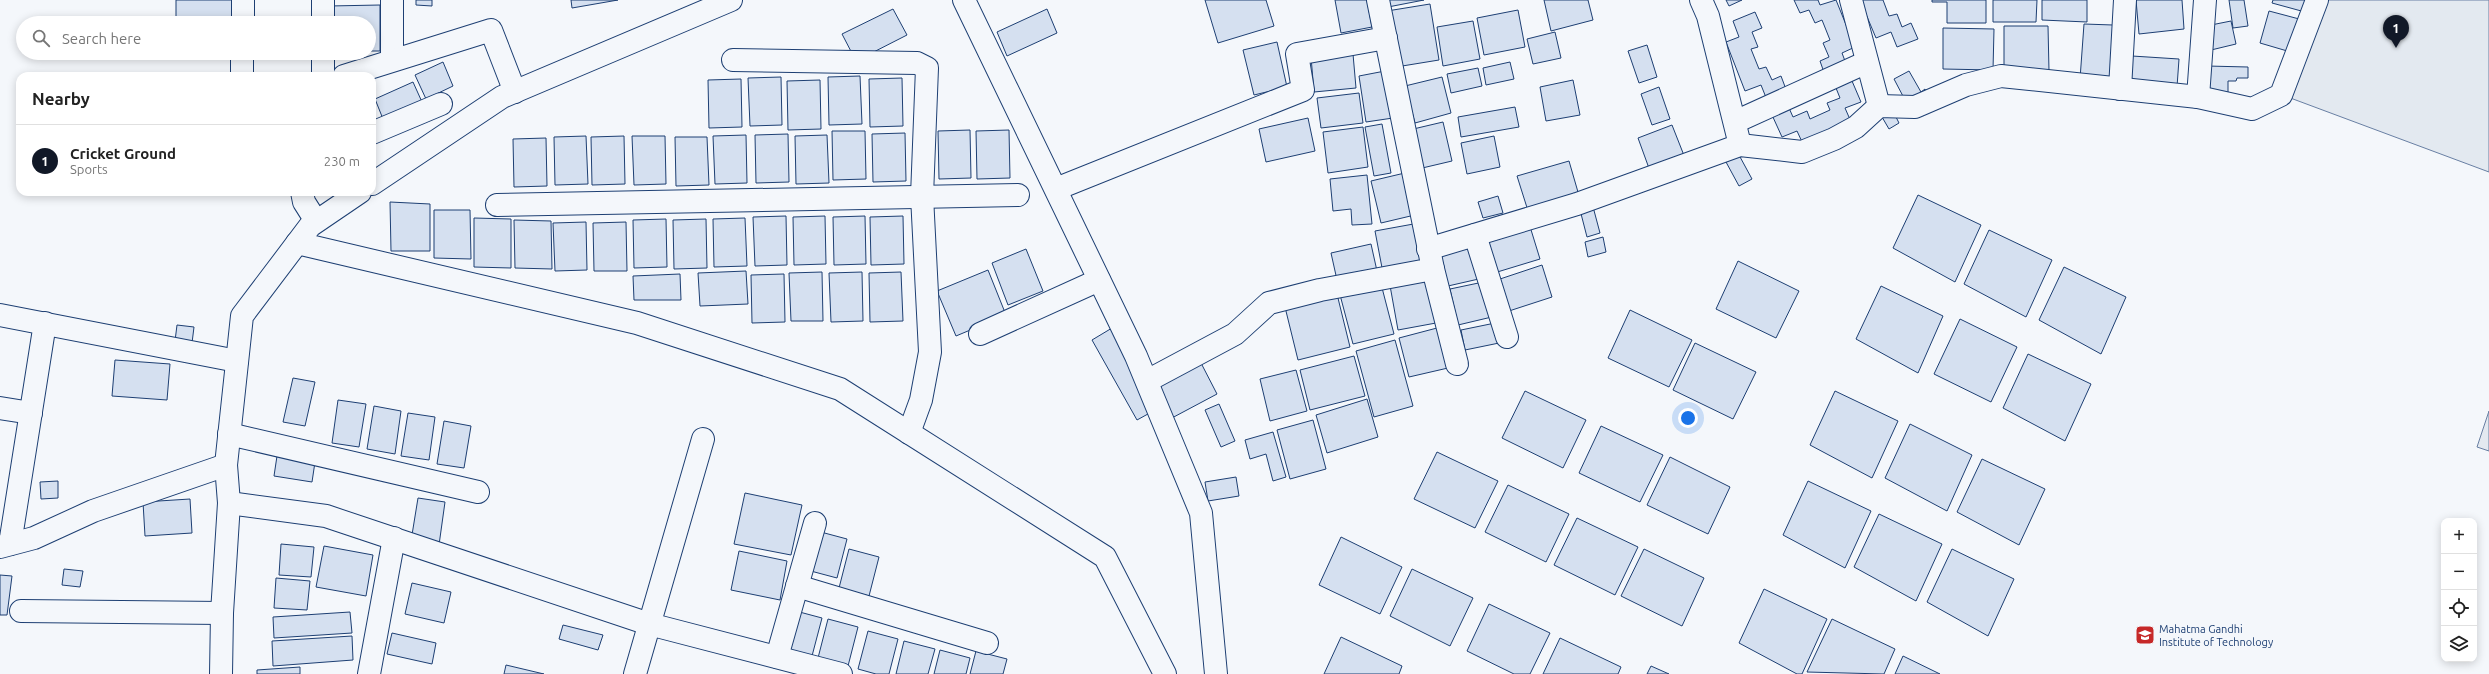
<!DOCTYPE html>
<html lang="en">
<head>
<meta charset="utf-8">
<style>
  :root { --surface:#fff; --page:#f6f6f6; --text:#222; --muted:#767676; --line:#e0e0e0; --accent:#111827 }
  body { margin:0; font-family:Ubuntu,sans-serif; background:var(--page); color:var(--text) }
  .controls { position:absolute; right:12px; bottom:12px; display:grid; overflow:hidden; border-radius:8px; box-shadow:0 2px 10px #0003 }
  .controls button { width:36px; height:36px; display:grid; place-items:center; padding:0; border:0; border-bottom:1px solid var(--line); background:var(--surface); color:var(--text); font:20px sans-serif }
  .you { position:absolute; left:1688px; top:418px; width:14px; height:14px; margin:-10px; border:3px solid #fff; border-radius:50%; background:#1a73e8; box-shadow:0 0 0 6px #1a73e833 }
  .badge { display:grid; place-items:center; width:26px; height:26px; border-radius:50%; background:var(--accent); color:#fff; font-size:13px; font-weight:700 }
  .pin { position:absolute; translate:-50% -33px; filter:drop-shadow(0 1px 2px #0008) }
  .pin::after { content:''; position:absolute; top:21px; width:14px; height:12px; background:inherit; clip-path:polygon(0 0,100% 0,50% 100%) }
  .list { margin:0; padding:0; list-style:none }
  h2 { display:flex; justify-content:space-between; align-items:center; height:52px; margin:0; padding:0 16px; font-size:17px }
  h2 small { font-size:13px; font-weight:400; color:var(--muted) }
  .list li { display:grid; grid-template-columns:26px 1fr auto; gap:12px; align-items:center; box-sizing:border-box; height:72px; padding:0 16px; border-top:1px solid var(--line) }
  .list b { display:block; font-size:15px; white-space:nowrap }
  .list p { margin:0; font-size:13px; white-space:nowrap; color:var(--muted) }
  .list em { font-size:13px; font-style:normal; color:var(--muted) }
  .icon { flex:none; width:22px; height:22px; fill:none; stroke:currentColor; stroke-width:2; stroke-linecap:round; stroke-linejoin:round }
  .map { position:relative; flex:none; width:2489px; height:674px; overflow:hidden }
  .search { position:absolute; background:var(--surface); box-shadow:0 2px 10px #0003; left:16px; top:16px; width:360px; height:44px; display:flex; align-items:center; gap:10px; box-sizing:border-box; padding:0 14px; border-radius:22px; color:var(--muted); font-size:15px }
  .panel { position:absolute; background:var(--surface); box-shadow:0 2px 10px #0003; left:16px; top:72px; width:360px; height:124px; border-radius:12px }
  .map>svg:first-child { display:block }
  .green { fill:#e3e9f0; stroke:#687fa3 }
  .building { fill:#d5e0f0; stroke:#1d3f73 }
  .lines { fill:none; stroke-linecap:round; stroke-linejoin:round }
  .minor-casing { stroke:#1d3f73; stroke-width:24 }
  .minor { stroke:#f4f7fb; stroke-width:22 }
  .labels { text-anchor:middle; stroke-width:3; stroke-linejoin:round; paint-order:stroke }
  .poi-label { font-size:11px; fill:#1d3f73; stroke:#f4f7fb; text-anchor:start }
</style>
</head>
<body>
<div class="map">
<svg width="2489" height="674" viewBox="0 0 2489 674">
  <rect width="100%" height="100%" fill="#f4f7fb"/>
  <g class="green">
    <path d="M2321 0H2489V172L2285 96Z"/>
    <path d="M2489 411V451L2477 447Z"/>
  </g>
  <g class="building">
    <rect x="176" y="0" width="64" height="23"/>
    <path d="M416 0H432V6L416 5Z"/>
    <path d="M571 0H618L572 8Z"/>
    <path d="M1205 0H1266L1274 26 1218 43Z"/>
    <path d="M1335 0H1367L1372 27 1341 33Z"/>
    <path d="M1386 0H1424L1388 7Z"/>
    <path d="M1544 0H1588L1593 20 1551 31Z"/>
    <path d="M1726 0H1742L1729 6Z"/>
    <path d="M1794 0H1818L1820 5 1836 0 1855 47 1842 53 1848 69 1826 78 1820 61 1829 57 1823 43 1830 40 1822 20 1815 23 1809 10 1800 13Z"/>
    <path d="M1860 0H1883L1889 16 1897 14 1902 27 1911 23 1918 39 1897 47 1891 32 1876 38Z"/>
    <path d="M1932 0H1986V23H1947V2H1932Z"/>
    <path d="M1993 0H2037L2036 22H1993Z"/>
    <path d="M2042 0H2087V22L2042 20Z"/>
    <path d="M2136 0H2182L2184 29 2139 34Z"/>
    <path d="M2229 0H2244L2248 26 2233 28Z"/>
    <path d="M2273 0H2309L2305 12 2272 3Z"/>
    <path d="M1430 4 1439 60 1396 67 1387 11Z"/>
    <path d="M380 5V51H369V23H329V6Z"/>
    <path d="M893 9 907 35 856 61 842 34Z"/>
    <path d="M1047 9 1057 33 1007 56 997 32Z"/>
    <path d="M1518 10 1525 47 1484 55 1477 18Z"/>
    <path d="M2269 11 2303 20 2294 53 2260 43Z"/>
    <path d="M1755 12 1762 28 1752 32 1758 47 1751 49 1759 69 1766 67 1772 80 1781 76 1787 92 1767 100 1761 85 1745 91 1726 42 1739 37 1733 21Z"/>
    <path d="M1473 21 1480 59 1443 66 1437 27Z"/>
    <path d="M2231 21 2236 44 2211 50 2206 26Z"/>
    <path d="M2084 24 2113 25 2110 81 2080 79Z"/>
    <path d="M2004 26H2048L2049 71 2004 72Z"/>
    <path d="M1943 28 1994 29 1993 70 1943 69Z"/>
    <path d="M1555 32 1561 58 1533 64 1527 39Z"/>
    <path d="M1277 42 1287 87 1254 95 1243 50Z"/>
    <path d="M1647 45 1657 77 1639 83 1628 51Z"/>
    <path d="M1353 54 1356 88 1314 92 1311 57Z"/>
    <path d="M2132 56 2179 59 2177 87 2130 84Z"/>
    <path d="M443 62 453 86 426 99 415 75Z"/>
    <path d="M1510 62 1514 79 1486 85 1483 68Z"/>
    <path d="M2207 66 2248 67V78H2237L2236 81H2228V95H2206Z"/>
    <path d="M1478 68 1482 86 1451 93 1447 74Z"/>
    <path d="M1385 71 1393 118 1366 122 1359 76Z"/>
    <path d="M1909 71 1921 92 1925 89 1928 96 1905 100 1894 79Z"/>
    <path d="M860 76 862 124 829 125 828 77Z"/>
    <path d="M781 77 782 125 750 126 748 78Z"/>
    <path d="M1442 77 1451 113 1415 123 1405 86Z"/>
    <path d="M902 78 903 126 870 127 869 79Z"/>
    <path d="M741 79 742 127 709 128 708 80Z"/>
    <path d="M820 80 821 129 788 130 787 81Z"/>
    <path d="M1573 80 1580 115 1546 121 1540 87Z"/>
    <path d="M1852 81 1861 102 1845 108 1852 124 1803 144 1797 131 1782 137 1772 115 1789 108 1793 117 1807 111 1810 119 1830 110 1827 103 1840 98 1836 88Z"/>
    <path d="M413 82 422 102 383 119 375 99Z"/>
    <path d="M1659 87 1670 119 1652 125 1641 94Z"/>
    <path d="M1359 93 1363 123 1321 128 1317 98Z"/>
    <path d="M1515 107 1519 127 1461 137 1458 117Z"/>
    <path d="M1893 111 1899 123 1889 129 1882 117Z"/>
    <path d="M1308 118 1315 151 1266 162 1259 129Z"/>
    <path d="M1443 122 1452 161 1418 169 1409 130Z"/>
    <path d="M1382 124 1391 173 1374 176 1365 127Z"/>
    <path d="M1672 125 1685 158 1650 171 1638 138Z"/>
    <path d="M1363 127 1368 167 1328 173 1323 132Z"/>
    <path d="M970 130 971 178 939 179 938 131Z"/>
    <path d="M1009 130 1010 178 977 179 976 131Z"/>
    <path d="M832 131H865L866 179 833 180Z"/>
    <path d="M905 133 906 181 873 182 872 134Z"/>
    <path d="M788 134 789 182 756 183 755 135Z"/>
    <path d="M746 135 747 183 715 184 713 136Z"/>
    <path d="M827 135 829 183 796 184 795 136Z"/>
    <path d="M586 136 588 184 555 185 554 137Z"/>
    <path d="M624 136 625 184 592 185 591 137Z"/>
    <path d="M632 136H665L666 184 634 185Z"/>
    <path d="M1494 136 1500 167 1467 174 1461 143Z"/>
    <path d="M675 137H707L709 185 676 186Z"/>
    <path d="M546 138 547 186 514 187 513 139Z"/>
    <path d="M1739 155 1752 179 1739 186 1726 162Z"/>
    <path d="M1569 161 1580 199 1529 214 1517 176Z"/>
    <path d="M1409 172 1419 214 1381 223 1371 181Z"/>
    <path d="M1367 175 1372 224 1352 225 1351 209 1333 211 1330 179Z"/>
    <path d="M1918 195 1981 225 1955 282 1893 248Z"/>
    <path d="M1498 196 1503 213 1483 218 1478 202Z"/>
    <path d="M390 202 430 204V251H391Z"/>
    <path d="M1592 203 1600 233 1587 237 1579 206Z"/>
    <path d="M434 210H470L471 259 434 258Z"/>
    <path d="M786 216 787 265 755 266 753 217Z"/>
    <path d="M825 216 826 264 794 265 793 217Z"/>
    <path d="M865 216 866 264 834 265 833 217Z"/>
    <path d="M903 216 904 264 871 265 870 217Z"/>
    <path d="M474 218 511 219V268L474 267Z"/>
    <path d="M745 218 747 266 714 267 713 219Z"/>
    <path d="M666 219 667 267 634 268 633 220Z"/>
    <path d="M706 219 707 268 674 269 673 220Z"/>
    <path d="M514 220 551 221 552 269 515 268Z"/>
    <path d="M1528 220 1540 259 1494 273 1482 234Z"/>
    <path d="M586 222 587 270 555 271 553 223Z"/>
    <path d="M626 222 627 271H594L593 223Z"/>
    <path d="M1419 223 1427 265 1383 273 1375 231Z"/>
    <path d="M1989 230 2052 260 2026 317 1964 284Z"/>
    <path d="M1603 237 1606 252 1588 257 1585 242Z"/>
    <path d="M1475 241 1483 278 1448 286 1440 250Z"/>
    <path d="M1371 244 1377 271 1337 280 1331 253Z"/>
    <path d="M1026 249 1043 291 1008 305 992 263Z"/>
    <path d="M1738 261 1799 291 1776 338 1716 309Z"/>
    <path d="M1542 265 1552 297 1509 311 1500 279Z"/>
    <path d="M2064 267 2126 297 2101 354 2039 320Z"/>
    <path d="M988 270 1006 315 956 336 937 291Z"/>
    <path d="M746 271 748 304 700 306 698 273Z"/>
    <path d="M822 272 823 321H791L789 273Z"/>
    <path d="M862 272 863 321 831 322 829 273Z"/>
    <path d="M901 272 903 321 870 322 869 273Z"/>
    <path d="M1428 273 1436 323 1398 330 1389 280Z"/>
    <path d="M680 274 681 300H634L633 276Z"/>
    <path d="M784 274 785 322 752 323 751 275Z"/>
    <path d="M1380 280 1394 334 1353 344 1339 291Z"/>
    <path d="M1488 281 1496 316 1458 325 1450 289Z"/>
    <path d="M1881 286 1943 316 1918 373 1856 339Z"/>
    <path d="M1336 290 1350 347 1298 360 1284 303Z"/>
    <path d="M1630 310 1692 340 1669 387 1608 358Z"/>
    <path d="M1960 319 2017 347 1991 402 1934 374Z"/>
    <path d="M1500 322 1504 342 1465 350 1461 330Z"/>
    <path d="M177 325 194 327 192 343 175 341Z"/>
    <path d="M1112 328 1157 409 1137 420 1092 340Z"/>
    <path d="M1437 328 1448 368 1409 377 1399 338Z"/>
    <path d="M1395 340 1413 406 1374 417 1356 351Z"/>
    <path d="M1695 343 1756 372 1733 419 1673 390Z"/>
    <path d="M2028 354 2091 384 2065 441 2003 408Z"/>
    <path d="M1354 356 1365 396 1310 410 1300 370Z"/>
    <path d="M115 360 170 364 167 400 112 396Z"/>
    <path d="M1201 363 1217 394 1170 419 1154 388Z"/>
    <path d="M1296 370 1307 411 1270 421 1260 379Z"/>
    <path d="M293 378 315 382 305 426 283 422Z"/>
    <path d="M1525 391 1586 420 1563 468 1502 438Z"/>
    <path d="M1835 391 1898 421 1872 478 1810 445Z"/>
    <path d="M1367 399 1378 437 1327 453 1316 415Z"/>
    <path d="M338 400 366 404 359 447 332 443Z"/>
    <path d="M1219 404 1235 441 1221 447 1205 410Z"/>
    <path d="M374 406 401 411 395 454 367 449Z"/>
    <path d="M408 413 435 417 429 460 401 456Z"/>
    <path d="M1313 420 1326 469 1290 479 1277 430Z"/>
    <path d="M444 421 471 426 464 468 437 464Z"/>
    <path d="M1910 424 1972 455 1947 511 1885 478Z"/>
    <path d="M1601 426 1663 455 1640 502 1579 473Z"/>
    <path d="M1273 432 1286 477 1273 481 1266 454 1250 459 1245 440Z"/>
    <path d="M1437 452 1498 481 1475 528 1414 499Z"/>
    <path d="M277 456 315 462 312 482 274 476Z"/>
    <path d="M1670 457 1730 487 1708 534 1647 505Z"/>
    <path d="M1982 459 2045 489 2019 545 1957 512Z"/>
    <path d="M1236 477 1239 496 1208 501 1205 482Z"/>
    <path d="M58 481V498L41 499 40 482Z"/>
    <path d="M1808 481 1871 511 1845 568 1783 535Z"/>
    <path d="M1508 485 1569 514 1546 562 1485 532Z"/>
    <path d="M745 493 802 505 791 555 734 544Z"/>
    <path d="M418 498 445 502 439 545 411 541Z"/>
    <path d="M190 499 192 533 145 536 143 502Z"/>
    <path d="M1879 514 1942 544 1916 601 1854 567Z"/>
    <path d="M1577 518 1638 547 1615 595 1554 565Z"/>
    <path d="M817 531 847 539 837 578 807 570Z"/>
    <path d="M1341 537 1402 567 1380 614 1319 585Z"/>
    <path d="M281 544 314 547 311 577 279 575Z"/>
    <path d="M324 546 373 555 366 596 316 587Z"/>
    <path d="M849 549 879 557 869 596 839 588Z"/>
    <path d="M1644 549 1704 578 1682 626 1621 596Z"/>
    <path d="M1952 549 2014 579 1988 636 1927 602Z"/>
    <path d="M739 551 787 561 780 600 731 590Z"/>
    <path d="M64 569 83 571 80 587 62 585Z"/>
    <path d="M1412 569 1473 598 1450 646 1390 616Z"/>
    <path d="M0 575 12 576 7 615H0Z"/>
    <path d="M276 578 310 581 307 610 274 608Z"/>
    <path d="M412 583 451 592 444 623 405 614Z"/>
    <path d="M1764 589 1827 619 1802 674H1797L1739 643Z"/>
    <path d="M1489 604 1550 633 1530 674H1514L1467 651Z"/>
    <path d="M792 610 822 618 812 656 782 648Z"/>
    <path d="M350 612 352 633 274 638 273 617Z"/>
    <path d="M828 619 858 627 848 666 818 658Z"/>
    <path d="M1832 619 1895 649 1884 674 1807 672Z"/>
    <path d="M563 625 603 635 598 650 559 639Z"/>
    <path d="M868 631 898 639 889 674H876L858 669Z"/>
    <path d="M392 633 436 643 432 664 387 654Z"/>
    <path d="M352 636 353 660 273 666 272 641Z"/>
    <path d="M1341 637 1402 666 1399 674H1324Z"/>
    <path d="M1560 638 1621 667 1618 674H1543Z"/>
    <path d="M904 641 935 649 928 674H896Z"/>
    <path d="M940 650 970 658 966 674H934Z"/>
    <path d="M976 651 1007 659 1003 674H970Z"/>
    <path d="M1903 656 1940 674H1895Z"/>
    <path d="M506 665 544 674H504Z"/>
    <path d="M1651 666 1669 674H1647Z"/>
    <path d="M300 667V674H257V670Z"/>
  </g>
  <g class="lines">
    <g class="minor-casing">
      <g id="minor">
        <path d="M392 0V60"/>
        <path d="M964 0 1136 356 1201 513 1216 674"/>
        <path d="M1701 0 1708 16 1740 145"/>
        <path d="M1851 0 1879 106"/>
        <path d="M243 23V0"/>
        <path d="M323 23V0"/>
        <path d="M733 60 917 63 927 68 922 196 930 352 921 400 909 433"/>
        <path d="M242 76V53"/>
        <path d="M323 76V53"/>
        <path d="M344 76 491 30 515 92"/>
        <path d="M2120 89 2125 0"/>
        <path d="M2198 97 2252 109 2281 95 2317 0"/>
        <path d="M1735 122 1867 62"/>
        <path d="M372 133 441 104"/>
        <path d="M372 184 502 97 731 0"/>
        <path d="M1056 189 1303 90 1297 54 1386 38"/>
        <path d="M302 192 304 202 316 221"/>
        <path d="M497 205 1018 195"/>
        <path d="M1475 235 1507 337"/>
        <path d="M297 243 637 323 840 389 1105 557 1165 674"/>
        <path d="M1428 249 1577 204 1740 145 1802 152 1834 139 1856 127 1879 106 1915 107 1966 85 2001 76 2198 97 2205 0"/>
        <path d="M1433 269 1457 364"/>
        <path d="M0 315 237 361"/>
        <path d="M980 334 1099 280"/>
        <path d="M1147 381 1235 334 1269 303 1320 290 1433 269 1378 0"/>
        <path d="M0 408 31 413"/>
        <path d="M229 434 478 492"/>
        <path d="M229 503 326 516 649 624 841 674"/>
        <path d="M10 544 45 323"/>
        <path d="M0 547 34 538 93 511 226 465"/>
        <path d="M797 586 987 643"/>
        <path d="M21 611 222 613"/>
        <path d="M777 657 815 523"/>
        <path d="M221 674 222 613 229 503 226 465 242 316 310 226 360 192"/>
        <path d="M369 674 394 538"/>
        <path d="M635 674 703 439"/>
      </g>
    </g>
    <use href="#minor" class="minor"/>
  </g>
  <defs>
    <g id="university-square" transform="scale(1)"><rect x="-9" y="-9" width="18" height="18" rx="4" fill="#c62828" stroke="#f4f7fb"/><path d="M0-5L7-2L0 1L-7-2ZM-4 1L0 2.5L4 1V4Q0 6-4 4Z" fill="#fff"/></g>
  </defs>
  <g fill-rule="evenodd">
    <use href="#university-square" x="2145" y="635"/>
  </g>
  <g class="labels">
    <g class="poi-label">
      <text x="2159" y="633">Mahatma Gandhi<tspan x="2159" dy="13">Institute of Technology</tspan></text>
    </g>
  </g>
</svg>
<div class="controls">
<button>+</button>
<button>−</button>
<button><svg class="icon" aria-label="locate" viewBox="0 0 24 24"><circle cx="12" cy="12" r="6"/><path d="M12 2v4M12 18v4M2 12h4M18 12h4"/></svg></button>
<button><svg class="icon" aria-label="layers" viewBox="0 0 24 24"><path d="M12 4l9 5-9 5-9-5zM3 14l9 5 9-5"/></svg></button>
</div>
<div class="you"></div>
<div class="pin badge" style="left:2396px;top:48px">1</div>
<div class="search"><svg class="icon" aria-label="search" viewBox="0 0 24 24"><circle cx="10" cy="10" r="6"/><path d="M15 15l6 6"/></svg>Search here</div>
<section class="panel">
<h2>Nearby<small></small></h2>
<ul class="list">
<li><span class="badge">1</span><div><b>Cricket Ground</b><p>Sports</p></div><em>230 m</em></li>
</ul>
</section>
</div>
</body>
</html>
